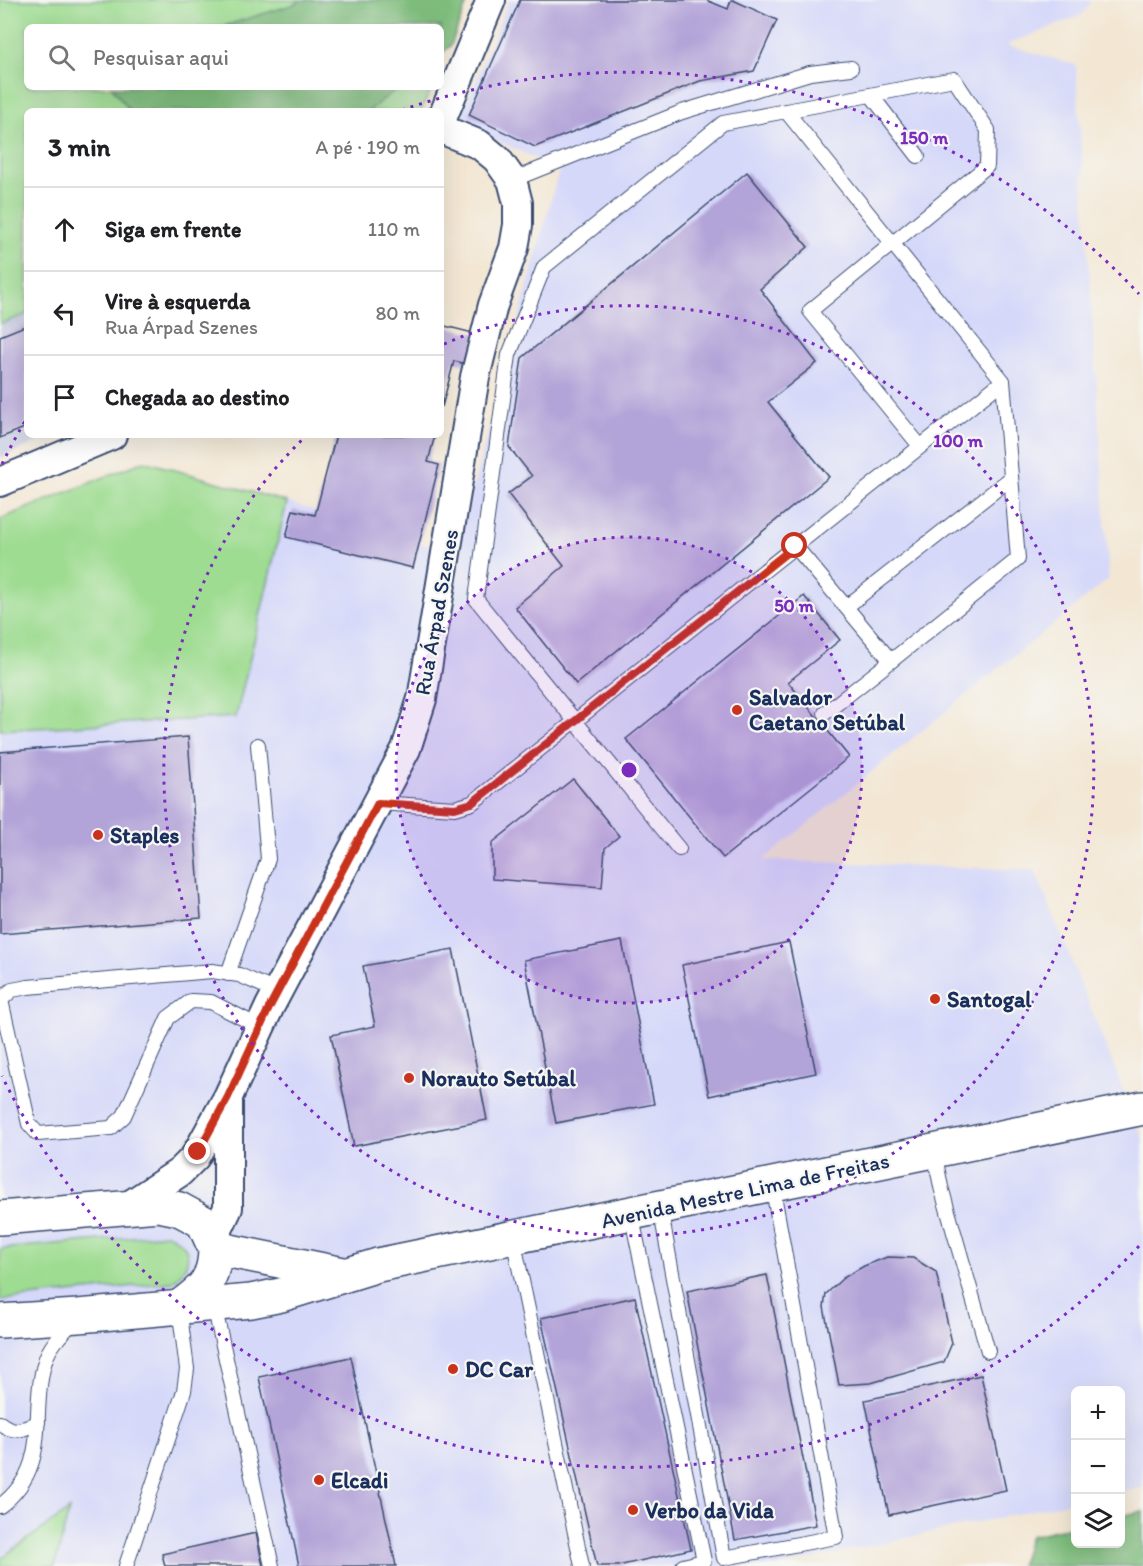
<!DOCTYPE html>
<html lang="pt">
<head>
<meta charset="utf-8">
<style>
  :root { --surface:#fff; --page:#f6f6f6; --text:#202124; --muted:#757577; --line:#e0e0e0 }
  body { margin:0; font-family:Itim,sans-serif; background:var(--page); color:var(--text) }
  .controls { position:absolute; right:18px; bottom:18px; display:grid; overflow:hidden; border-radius:9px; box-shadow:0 6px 24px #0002 }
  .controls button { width:54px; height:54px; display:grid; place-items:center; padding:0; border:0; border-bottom:2px solid var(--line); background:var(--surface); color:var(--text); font:30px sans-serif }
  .stop { position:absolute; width:18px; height:18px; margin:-14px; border:4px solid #c8321e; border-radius:50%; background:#fff }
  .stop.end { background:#c8321e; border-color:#fff; box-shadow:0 2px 6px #0008 }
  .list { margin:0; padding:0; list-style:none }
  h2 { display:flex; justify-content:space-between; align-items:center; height:78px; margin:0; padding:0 24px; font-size:26px }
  h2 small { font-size:20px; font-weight:400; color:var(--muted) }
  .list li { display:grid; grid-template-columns:39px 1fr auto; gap:18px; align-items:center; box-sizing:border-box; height:84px; padding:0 24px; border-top:2px solid var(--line) }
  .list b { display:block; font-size:22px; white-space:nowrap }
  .list p { margin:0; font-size:20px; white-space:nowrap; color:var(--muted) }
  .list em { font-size:20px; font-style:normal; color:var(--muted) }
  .icon { flex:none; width:33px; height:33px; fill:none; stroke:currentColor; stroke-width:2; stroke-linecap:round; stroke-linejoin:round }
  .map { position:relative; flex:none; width:1143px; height:1566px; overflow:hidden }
  .search { position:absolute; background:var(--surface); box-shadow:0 6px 24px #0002; left:24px; top:24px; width:420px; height:66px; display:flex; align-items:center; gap:15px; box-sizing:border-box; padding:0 21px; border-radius:9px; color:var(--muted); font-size:22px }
  .panel { position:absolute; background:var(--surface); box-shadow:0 6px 24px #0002; left:24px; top:108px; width:420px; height:330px; border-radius:9px }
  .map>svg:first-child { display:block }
  .built { fill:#d5d8f9 }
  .industrial { fill:#bdc3de }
  .green { fill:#9edc91; stroke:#5c8678; stroke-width:1.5 }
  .forest { fill:#7ebc7b; stroke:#4c766c; stroke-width:1.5 }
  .building { fill:#b2a3d8 }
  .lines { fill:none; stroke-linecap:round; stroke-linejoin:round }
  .service-casing { stroke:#3b4b70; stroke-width:16 }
  .minor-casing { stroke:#3b4b70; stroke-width:32 }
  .secondary-casing { stroke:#3b4b70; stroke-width:36 }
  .service { stroke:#fff; stroke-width:14 }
  .minor { stroke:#fff; stroke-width:28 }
  .secondary { stroke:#fff; stroke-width:33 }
  .route { stroke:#c8321e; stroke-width:8 }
  .ring { fill:none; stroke:#7b2cbf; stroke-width:3; stroke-dasharray:3 6 }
  .poi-dot { fill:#c8321e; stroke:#f6f6f2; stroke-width:2 }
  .labels { text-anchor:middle; stroke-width:4.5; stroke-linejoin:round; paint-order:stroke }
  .street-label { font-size:22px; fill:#1b2f5e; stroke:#f6f6f2 }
  .poi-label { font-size:22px; font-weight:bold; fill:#1b2f5e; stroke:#f6f6f2; text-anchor:start }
  .centre { fill:#7b2cbf; stroke:#f6f6f2; stroke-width:3 }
  .ring-label { font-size:18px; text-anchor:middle; font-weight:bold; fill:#7b2cbf; stroke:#f6f6f2; stroke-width:4.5; stroke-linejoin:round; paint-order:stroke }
</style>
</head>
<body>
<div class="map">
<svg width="1143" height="1566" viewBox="0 0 1143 1566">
  <rect width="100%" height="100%" fill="#f6f6f2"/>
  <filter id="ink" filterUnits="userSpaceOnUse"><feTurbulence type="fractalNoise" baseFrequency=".0167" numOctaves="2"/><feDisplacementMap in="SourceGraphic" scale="12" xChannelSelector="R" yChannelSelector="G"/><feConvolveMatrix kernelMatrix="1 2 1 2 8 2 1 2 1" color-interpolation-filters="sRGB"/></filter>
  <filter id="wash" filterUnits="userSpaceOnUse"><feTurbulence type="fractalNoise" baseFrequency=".008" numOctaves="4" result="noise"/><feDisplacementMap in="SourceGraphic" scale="24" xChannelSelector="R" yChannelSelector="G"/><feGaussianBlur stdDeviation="1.35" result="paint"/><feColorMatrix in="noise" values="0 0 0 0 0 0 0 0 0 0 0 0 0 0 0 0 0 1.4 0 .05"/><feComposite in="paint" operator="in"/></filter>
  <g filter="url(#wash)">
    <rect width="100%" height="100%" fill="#f3e7d4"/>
    <path class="built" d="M509 0H1092L1082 15 1006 45 1076 65 1109 579 763 860 1035 870 1143 1139V1487L1121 1492 1120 1390H1076L1075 1501 779 1566H0V730L236 717 287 502 455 554 559 170 459 122Z"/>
    <path class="industrial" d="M27 314V435H54L0 458V324Z"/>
    <g class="green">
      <path d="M0 0H297L299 3 221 27H27V87H112L130 111H27V314L0 324Z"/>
      <path d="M399 87H432L421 111H368Z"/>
      <path d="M144 461 287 502 236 717 0 730V519Z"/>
      <path d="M167 1234C194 1246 193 1263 173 1282L0 1300V1249Z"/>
      <path d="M69 1510 55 1566H0V1559Z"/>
    </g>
    <g class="forest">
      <path d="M297 0H468L451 45 441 54V27H221L298 3Z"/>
      <path d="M112 87H399L368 111H130Z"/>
      <path d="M1143 1511V1566H1020L1030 1536 1075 1526 1076 1544H1120L1121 1516Z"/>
    </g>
    <g id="blocks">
      <g class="building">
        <path d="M520 0H706L728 9 731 0H733L777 20 754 71 700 81 535 147 469 115Z"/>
        <path d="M747 172 808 247 760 289 817 363 768 402 829 477 576 684 515 607 564 566 508 494 532 476 509 447 522 358Z"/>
        <path d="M27 325V427L0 438V336Z"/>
        <path d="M441 325 477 334 470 365 454 361 442 407Z"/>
        <path d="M336 435H435L428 462 439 465 413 568 286 537 293 510 315 515Z"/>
        <path d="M804 596 840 640 788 682 849 757 723 858 626 739Z"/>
        <path d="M188 737 201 918 0 934V752Z"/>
        <path d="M573 779 619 836 605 848 602 887 492 879V843Z"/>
        <path d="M622 941 654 1104 556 1123 524 960Z"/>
        <path d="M789 942 816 1073 709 1096 682 965Z"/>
        <path d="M453 949 487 1120 354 1146 331 1035 375 1026 363 966Z"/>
        <path d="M887 1257 913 1258 936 1272 952 1343 944 1362 871 1383 839 1385 824 1307 826 1294 843 1278 864 1266Z"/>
        <path d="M767 1275 816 1525 735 1540 687 1291Z"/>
        <path d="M635 1297 691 1549 618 1566H597L541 1318Z"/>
        <path d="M351 1357 396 1566H299L259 1377Z"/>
        <path d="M981 1375 1006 1490 889 1515 865 1400Z"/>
        <path d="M256 1533 263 1566H165L162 1554Z"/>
      </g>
    </g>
  </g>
  <g filter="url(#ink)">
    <use href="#blocks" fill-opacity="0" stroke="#3b4b70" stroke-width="1.5"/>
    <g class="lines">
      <g class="service-casing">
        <g id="service">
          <path d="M871 95 918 156"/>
          <path d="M786 111 954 79 988 130 987 166 810 311 920 446"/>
          <path d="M512 180 682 112 810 73 851 68"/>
          <path d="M795 546 891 661 1018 559 1003 381"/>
          <path d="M846 607 1011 478"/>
          <path d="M825 713 891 661"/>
          <path d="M378 803 455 808 472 803C649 662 826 521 1003 381L786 111 723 123 544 267 509 355 476 599 679 849"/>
          <path d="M228 974 268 859 258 745"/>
          <path d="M260 1027 211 1002 191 1001 168 1018 124 1116 111 1128 38 1134 29 1124 1 1000 12 990 28 987 212 971 239 975 278 992"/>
          <path d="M934 1151 941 1187 988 1351"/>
          <path d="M660 1207 724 1558 836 1537 772 1184"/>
          <path d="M631 1213 704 1561 683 1566"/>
          <path d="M513 1238 582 1566"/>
          <path d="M214 1305 272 1566"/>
          <path d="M0 1423C14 1434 24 1430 38 1422"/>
          <path d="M0 1506C53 1466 29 1414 45 1361 50 1344 64 1332 75 1320"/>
          <path d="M126 1566 184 1391 187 1369 179 1307"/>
        </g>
      </g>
      <g class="minor-casing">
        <g id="minor">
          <path d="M441 121 491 0"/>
          <path d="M0 482 112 435"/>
          <path d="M127 1207 180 1172 195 1157 228 1097 270 1006 406 749 422 699 475 377 493 305 514 248 518 225V203L512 180 497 159 480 145 441 129"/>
          <path d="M212 1242 228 1208V1099"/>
        </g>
      </g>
      <g class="secondary-casing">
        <g id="secondary">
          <path d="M0 1218 159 1205 179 1209 203 1222 212 1242"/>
          <path d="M179 1307C204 1289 215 1279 215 1248L343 1274"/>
          <path d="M0 1321 78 1316 251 1301 281 1295 378 1265 1143 1108"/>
        </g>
      </g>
      <use href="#service" class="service"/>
      <use href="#minor" class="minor"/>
      <use href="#secondary" class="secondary"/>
    </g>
  </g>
  <g class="lines" filter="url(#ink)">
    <path class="route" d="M198 1152 228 1097 270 1006 378 803 455 808 472 803 795 546"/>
  </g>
  <circle cx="629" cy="770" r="233" fill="#7b2cbf" fill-opacity=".12"/>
  <g class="ring">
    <circle cx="629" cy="770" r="233"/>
    <path d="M444 344A465 465 0 1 1 306 436"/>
    <path d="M1139 1246A698 698 0 0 1 2 1076M2 464A698 698 0 0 1 25 421M402 110A698 698 0 0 1 1139 294"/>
  </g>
  <g class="poi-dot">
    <circle cx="737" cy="710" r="6"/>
    <circle cx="98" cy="835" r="6"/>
    <circle cx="935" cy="999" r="6"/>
    <circle cx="409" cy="1078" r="6"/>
    <circle cx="453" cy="1369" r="6"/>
    <circle cx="319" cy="1480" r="6"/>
    <circle cx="633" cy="1510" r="6"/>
  </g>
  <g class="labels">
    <g class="street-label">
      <text transform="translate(436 612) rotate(-80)" y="8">Rua Árpad Szenes</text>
      <text transform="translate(745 1190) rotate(-12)" y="8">Avenida Mestre Lima de Freitas</text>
    </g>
    <g class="poi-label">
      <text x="749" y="705">Salvador<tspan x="749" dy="25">Caetano Setúbal</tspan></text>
      <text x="110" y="843">Staples</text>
      <text x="947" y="1007">Santogal</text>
      <text x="421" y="1086">Norauto Setúbal</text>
      <text x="465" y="1377">DC Car</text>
      <text x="331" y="1488">Elcadi</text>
      <text x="645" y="1518">Verbo da Vida</text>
    </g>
  </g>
  <circle cx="629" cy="770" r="9" class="centre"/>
  <g class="ring-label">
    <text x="924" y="144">150 m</text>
    <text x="958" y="447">100 m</text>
    <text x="794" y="612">50 m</text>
  </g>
</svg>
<div class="controls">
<button>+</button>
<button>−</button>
<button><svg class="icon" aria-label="layers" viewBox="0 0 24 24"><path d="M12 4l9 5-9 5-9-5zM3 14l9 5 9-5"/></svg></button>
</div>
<div class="stop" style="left:795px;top:546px"></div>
<div class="stop end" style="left:198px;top:1152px"></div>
<div class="search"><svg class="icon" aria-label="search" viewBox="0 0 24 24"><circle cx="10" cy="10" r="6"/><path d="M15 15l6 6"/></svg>Pesquisar aqui</div>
<section class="panel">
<h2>3 min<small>A pé · 190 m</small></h2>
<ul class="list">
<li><svg class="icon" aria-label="ahead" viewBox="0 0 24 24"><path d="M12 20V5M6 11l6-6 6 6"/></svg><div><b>Siga em frente</b></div><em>110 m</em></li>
<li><svg class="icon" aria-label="left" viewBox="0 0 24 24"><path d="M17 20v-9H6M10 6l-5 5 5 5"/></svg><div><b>Vire à esquerda</b><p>Rua Árpad Szenes</p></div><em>80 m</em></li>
<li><svg class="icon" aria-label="arrive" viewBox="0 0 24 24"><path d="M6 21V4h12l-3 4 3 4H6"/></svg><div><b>Chegada ao destino</b></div></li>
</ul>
</section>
</div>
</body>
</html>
